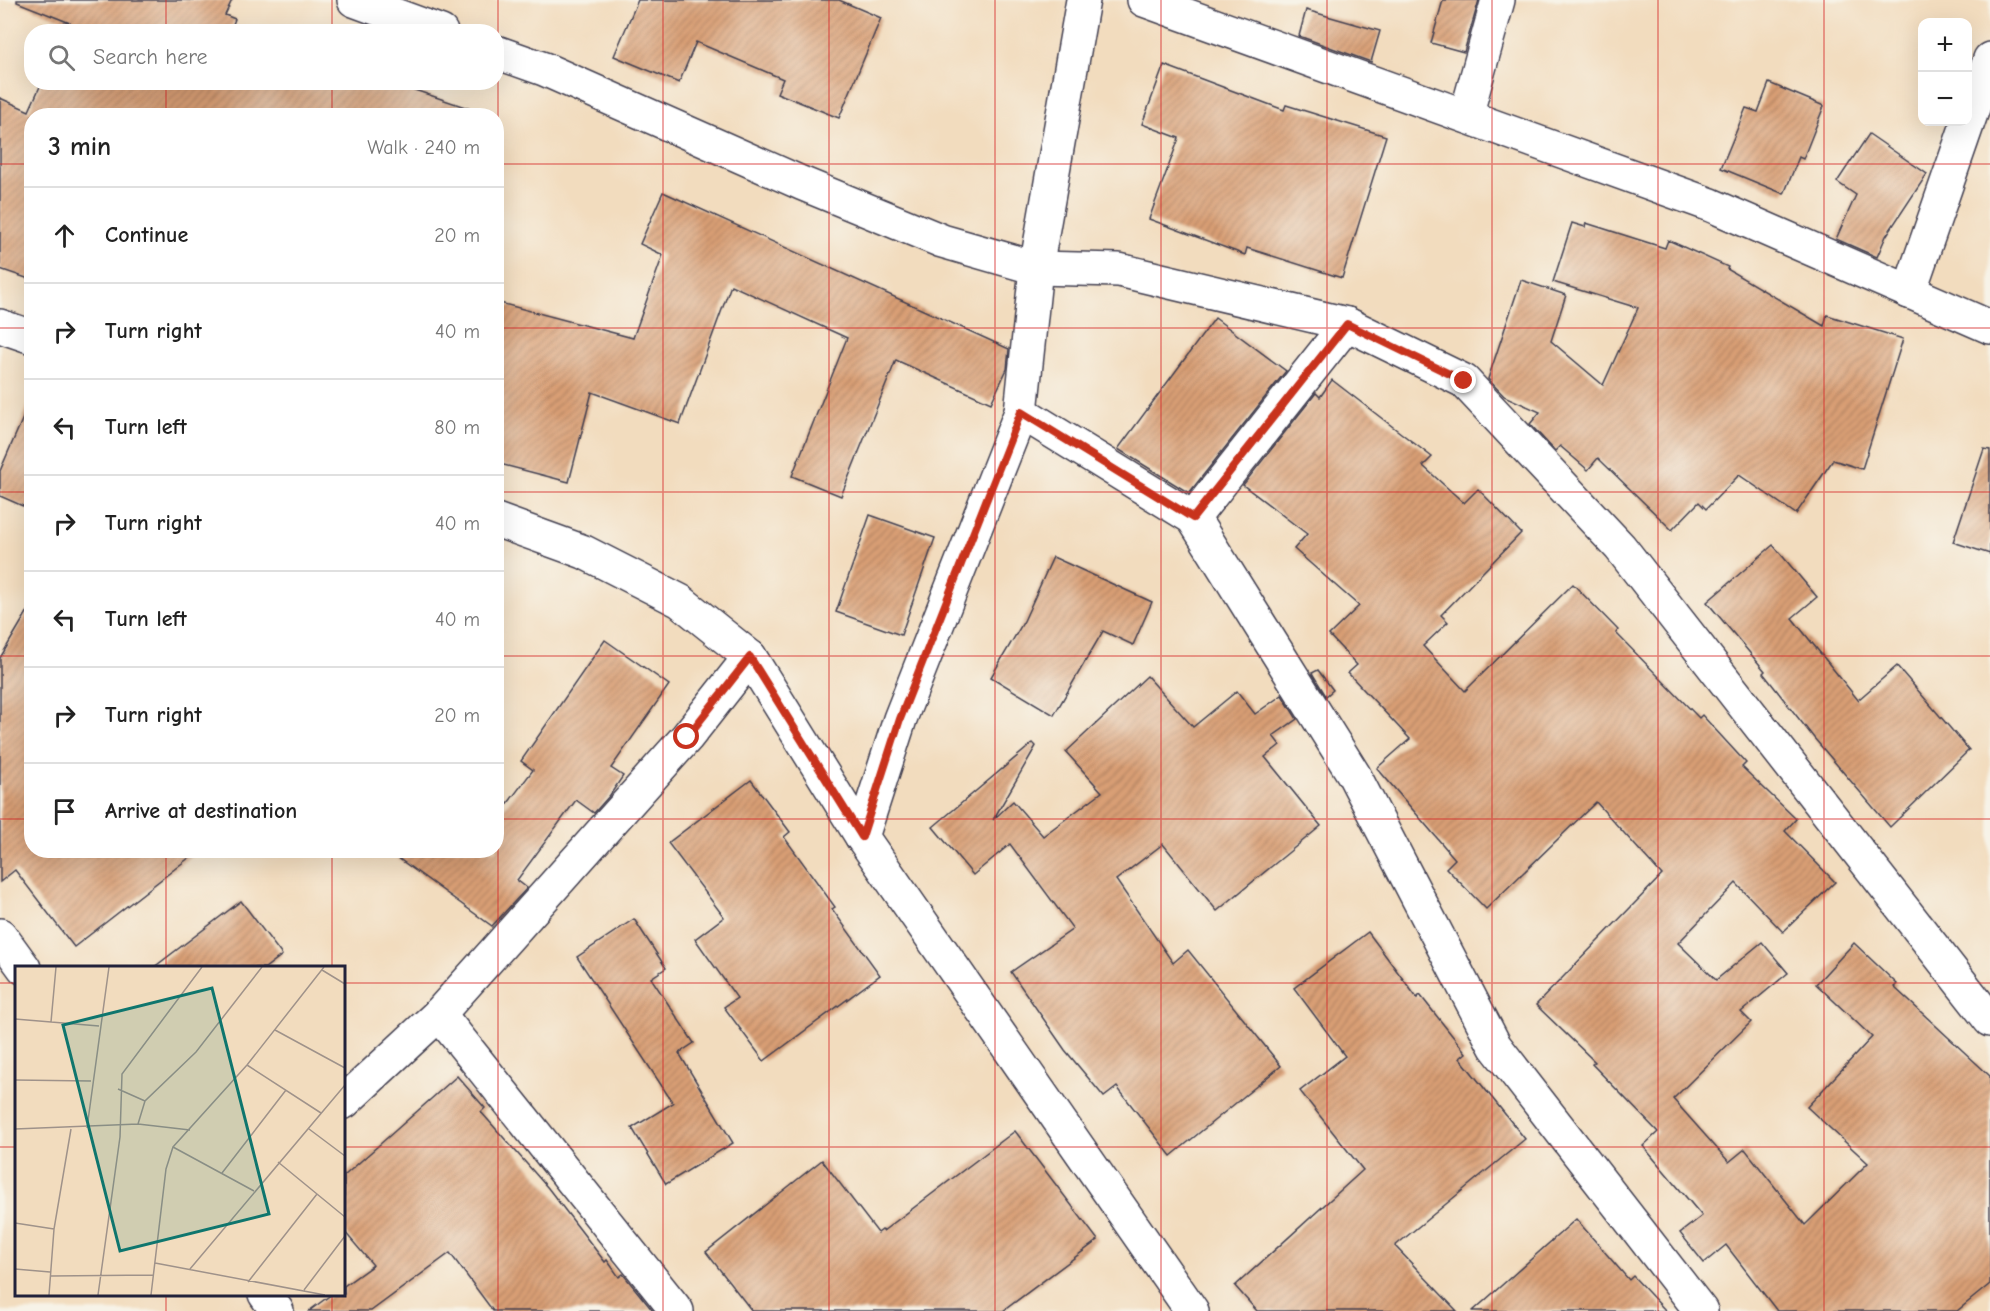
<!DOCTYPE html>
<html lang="en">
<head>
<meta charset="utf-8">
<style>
  :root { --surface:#fff; --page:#f2f2f2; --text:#222; --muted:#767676; --line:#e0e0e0 }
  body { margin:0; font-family:"Comic Neue",sans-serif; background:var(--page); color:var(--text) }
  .controls { position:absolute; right:18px; top:18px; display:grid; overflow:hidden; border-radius:12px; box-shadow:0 6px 24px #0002 }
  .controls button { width:54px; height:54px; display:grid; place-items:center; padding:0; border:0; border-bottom:2px solid var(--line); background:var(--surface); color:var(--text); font:30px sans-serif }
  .stop { position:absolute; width:18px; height:18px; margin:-14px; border:4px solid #c8321e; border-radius:50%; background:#fff }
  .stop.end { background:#c8321e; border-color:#fff; box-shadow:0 2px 6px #0008 }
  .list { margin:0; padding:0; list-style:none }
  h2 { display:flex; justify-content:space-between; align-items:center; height:78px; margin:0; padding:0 24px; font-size:26px }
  h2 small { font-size:20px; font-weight:400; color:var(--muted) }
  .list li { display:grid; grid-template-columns:39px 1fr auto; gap:18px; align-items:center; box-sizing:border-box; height:96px; padding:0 24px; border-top:2px solid var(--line) }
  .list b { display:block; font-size:22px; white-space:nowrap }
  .list em { font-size:20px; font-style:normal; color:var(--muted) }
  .icon { flex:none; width:33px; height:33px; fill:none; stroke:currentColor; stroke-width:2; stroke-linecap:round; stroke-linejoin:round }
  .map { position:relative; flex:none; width:1990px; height:1311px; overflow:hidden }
  .search { position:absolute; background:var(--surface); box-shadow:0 6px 24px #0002; left:24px; top:24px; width:480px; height:66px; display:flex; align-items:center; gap:15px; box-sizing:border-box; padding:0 21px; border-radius:24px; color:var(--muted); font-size:22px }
  .panel { position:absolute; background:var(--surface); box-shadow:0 6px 24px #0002; left:24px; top:108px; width:480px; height:750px; border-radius:24px }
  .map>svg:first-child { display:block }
  .building { fill:url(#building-hatch) }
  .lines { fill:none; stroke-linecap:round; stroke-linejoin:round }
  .street-casing { stroke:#413e4f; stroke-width:36 }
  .street { stroke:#fff; stroke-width:33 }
  .route { stroke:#c8321e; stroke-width:8 }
  .grid { fill:none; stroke:#d62828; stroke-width:1.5; stroke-opacity:0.55 }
  .inset-road { fill:none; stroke:#9f928a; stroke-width:1.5 }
  .view { fill:#0f766e; fill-opacity:0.15; stroke:#0f766e; stroke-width:3 }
  .inset-edge { fill:none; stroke:#22223b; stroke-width:3 }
</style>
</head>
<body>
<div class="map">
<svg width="1990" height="1311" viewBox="0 0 1990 1311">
  <defs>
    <pattern id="building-hatch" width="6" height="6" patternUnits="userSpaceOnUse" patternTransform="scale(1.5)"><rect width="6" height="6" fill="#d99f75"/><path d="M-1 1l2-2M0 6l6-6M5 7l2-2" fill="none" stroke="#b08161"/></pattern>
  </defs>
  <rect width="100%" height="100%" fill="#f7f3e8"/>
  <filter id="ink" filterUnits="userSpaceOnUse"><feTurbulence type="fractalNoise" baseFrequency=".0167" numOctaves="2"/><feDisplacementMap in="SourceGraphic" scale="12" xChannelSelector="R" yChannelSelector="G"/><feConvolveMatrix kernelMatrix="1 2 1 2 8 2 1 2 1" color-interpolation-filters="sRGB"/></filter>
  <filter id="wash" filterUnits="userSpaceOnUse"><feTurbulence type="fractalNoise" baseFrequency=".008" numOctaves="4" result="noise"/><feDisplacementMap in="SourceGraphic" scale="24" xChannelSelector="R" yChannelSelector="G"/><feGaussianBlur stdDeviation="1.35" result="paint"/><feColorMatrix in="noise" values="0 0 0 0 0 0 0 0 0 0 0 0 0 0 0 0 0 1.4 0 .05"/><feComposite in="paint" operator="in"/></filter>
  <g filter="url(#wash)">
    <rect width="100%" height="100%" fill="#f2dcbe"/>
    <g id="blocks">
      <g class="building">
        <path d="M17 0H232L225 15 235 19 230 32H66L70 23 17 2Z"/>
        <path d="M638 0H839L881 18 839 118 777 93 783 79 696 42 679 83 614 56Z"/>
        <path d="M1443 0H1479L1464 52 1431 43Z"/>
        <path d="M1306 10 1380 31 1371 62 1299 36Z"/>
        <path d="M1164 65 1284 110 1286 105 1386 136 1342 278 1247 248 1245 255 1149 219 1179 138 1142 124Z"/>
        <path d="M42 82H391L474 110 473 116H32V280L0 269V98L29 111Z"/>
        <path d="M1769 83 1824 106 1803 159 1799 157 1784 194 1721 168 1746 108 1758 112Z"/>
        <path d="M1869 134 1927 174 1886 236 1877 257 1836 239 1856 195 1837 182Z"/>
        <path d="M663 192 1009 349 1007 369 991 403 896 360 841 496 792 476 847 338 731 285 680 424 592 392 569 482 496 463V302L633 338 663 255 640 244Z"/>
        <path d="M1572 223 1585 227 1586 223 1665 248 1668 240 1728 267 1727 269 1824 326 1827 315 1903 339 1862 469 1833 460 1796 514 1739 475 1706 509 1699 502 1672 530 1598 458 1588 470 1560 446 1555 451 1530 424 1540 412 1504 396 1488 379 1521 280 1566 295 1551 341 1603 385 1638 308 1553 282Z"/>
        <path d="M1215 318 1286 371 1189 493 1118 449Z"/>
        <path d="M1332 380 1432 457 1423 466 1464 503 1478 489 1521 533 1441 615 1448 622 1423 646 1465 691 1573 584 1618 630 1616 633 1699 718 1702 715 1746 763 1742 767 1796 819 1785 831 1835 882 1783 932 1736 883 1678 943 1716 980 1762 942 1788 973 1741 1012 1751 1022 1673 1099 1729 1162 1745 1149 1805 1225 1868 1163 1807 1107 1872 1037 1816 984 1854 943 1897 984 1894 987 1990 1076V1284L1957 1311H1777L1726 1245 1704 1263 1680 1233 1702 1216 1643 1146 1658 1132 1592 1064 1595 1062 1536 1005 1662 875 1596 802 1486 909 1446 868 1455 859 1377 768 1410 739 1348 673 1357 665 1329 635 1359 606 1294 549 1307 534 1243 485 1316 393 1320 397Z"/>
        <path d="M32 397V510L0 496V471Z"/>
        <path d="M1984 449 1990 450V554L1953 542Z"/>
        <path d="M870 515 935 538 901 635 836 612Z"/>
        <path d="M1773 545 1817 597 1792 618 1858 700 1897 666 1969 750 1890 827 1814 738 1763 673 1765 671 1707 602Z"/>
        <path d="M1053 557 1152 602 1133 645 1103 631 1054 715 991 677 1024 621Z"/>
        <path d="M32 604V850H199L74 947 15 870 0 882V658Z"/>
        <path d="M605 640 669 685 611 768 623 776 610 795 594 813 576 800 517 880 527 888 492 926 387 850H496V819L533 770 521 761Z"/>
        <path d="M1318 670 1333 690 1326 696 1312 673Z"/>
        <path d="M1147 676 1193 727 1237 691 1255 714 1282 695 1297 719 1273 736 1280 745 1265 757 1321 826 1217 911 1163 844 1116 880 1173 963 1188 950 1281 1066 1171 1156 1117 1087 1104 1097 1065 1050 1011 972 1073 929 1010 844 973 875 933 827 1033 743 1036 746 993 820 1013 801 1043 836 1102 792 1066 752Z"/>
        <path d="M751 780 790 832 784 837 835 907 832 909 880 975 764 1061 724 1007 737 998 695 939 724 917 668 843Z"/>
        <path d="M241 901 282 955 265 968H153Z"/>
        <path d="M634 919 666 968 651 978 694 1043 679 1053 733 1143 666 1184 632 1128 673 1103 577 957Z"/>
        <path d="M1368 932 1417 998 1420 995 1466 1053 1460 1058 1525 1139 1395 1246 1457 1311H1257L1235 1286 1363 1170 1300 1091 1345 1056 1294 988Z"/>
        <path d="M457 1076 485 1108 481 1112 548 1188 605 1262 607 1260 619 1277 623 1274 653 1311H493L450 1253 371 1311H309L332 1294H344V1286L373 1265 344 1231V1176Z"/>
        <path d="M1015 1131 1098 1240 1003 1311H752L706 1252 822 1160 878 1233 882 1230 883 1231Z"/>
        <path d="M1576 1219 1629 1280 1633 1276 1666 1311H1473Z"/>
      </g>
    </g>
  </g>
  <g filter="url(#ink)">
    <use href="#blocks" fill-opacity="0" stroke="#413e4f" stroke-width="1.5"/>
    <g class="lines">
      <g class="street-casing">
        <g id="street">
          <path d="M354 0 441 32"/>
          <path d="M1144 0 1711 205 1990 327"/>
          <path d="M496 52 544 69 801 183 942 241 1036 268 1119 270 1347 324 1464 381 1620 547 1990 1020"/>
          <path d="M1466 116 1498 0"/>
          <path d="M1909 292 1990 59"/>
          <path d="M0 326 32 337"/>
          <path d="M1021 412 1193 518 1354 775 1495 1046 1701 1311"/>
          <path d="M1193 518 1347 324"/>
          <path d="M496 520 584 552 680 601 750 657 862 837 1192 1311"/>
          <path d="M862 837 900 719 1021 412 1036 268 1083 0"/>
          <path d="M0 935 24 968"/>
          <path d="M439 1014 677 1311"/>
          <path d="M344 1102 439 1014 687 737 750 657"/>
          <path d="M265 1294 277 1311"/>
        </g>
      </g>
      <use href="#street" class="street"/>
    </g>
  </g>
  <g class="lines" filter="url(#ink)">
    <path class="route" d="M687 737 750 657 862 837 900 719 1021 412 1193 518 1347 324 1464 381"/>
  </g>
  <path class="grid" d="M166 0V32M332 0V32M498 0V1311M663 0V1311M829 0V1311M995 0V1311M1161 0V1311M1327 0V1311M1492 0V1311M1658 0V1311M1824 0V1311M166 82V116M332 82V116M0 164H32M496 164H1990M0 328H32M496 328H1990M0 492H32M496 492H1990M0 656H32M496 656H1990M0 819H32M496 819H1990M166 850V968M332 850V968M0 983H16M344 983H1990M0 1147H16M344 1147H1990M166 1294V1311M332 1294V1311"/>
  <g transform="translate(15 966)">
    <rect width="330" height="330" fill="#f2dcbe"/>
    <path class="inset-road" d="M307 4 330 18M0 53 84 60M36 56 41 1M260 64 330 102M232 99 306 147M0 114 76 115M103 123 130 135M123 158 130 135 181 86 247 1M72 162 94 1M0 163 123 158 175 164M294 163 330 190M158 181 239 225M263 196 330 251M207 207 271 124M0 257 39 263M140 297 310 329M0 303 35 306M175 303 330 119M36 310 138 309M233 316 302 228M289 324 330 270M34 329 39 263 56 163M83 329 105 171 107 108 187 1M136 329 151 203 158 181 232 99 309 1"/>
    <path class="view" d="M197 22 254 248 105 285 48 59Z"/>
    <rect width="330" height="330" class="inset-edge"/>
  </g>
</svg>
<div class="controls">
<button>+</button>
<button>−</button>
</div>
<div class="stop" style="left:687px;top:737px"></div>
<div class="stop end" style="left:1464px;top:381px"></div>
<div class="search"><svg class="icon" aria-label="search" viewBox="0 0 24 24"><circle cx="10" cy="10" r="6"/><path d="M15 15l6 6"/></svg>Search here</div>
<section class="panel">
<h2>3 min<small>Walk · 240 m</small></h2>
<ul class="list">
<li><svg class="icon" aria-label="ahead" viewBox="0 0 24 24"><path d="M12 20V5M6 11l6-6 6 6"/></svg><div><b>Continue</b></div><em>20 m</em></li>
<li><svg class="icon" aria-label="right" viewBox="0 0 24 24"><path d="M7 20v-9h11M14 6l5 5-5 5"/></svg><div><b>Turn right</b></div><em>40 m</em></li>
<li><svg class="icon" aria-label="left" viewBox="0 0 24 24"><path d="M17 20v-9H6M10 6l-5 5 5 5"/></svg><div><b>Turn left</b></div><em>80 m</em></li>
<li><svg class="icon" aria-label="right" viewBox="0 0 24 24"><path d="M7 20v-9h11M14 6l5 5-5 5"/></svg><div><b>Turn right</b></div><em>40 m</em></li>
<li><svg class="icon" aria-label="left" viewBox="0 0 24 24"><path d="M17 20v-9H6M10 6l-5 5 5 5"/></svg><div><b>Turn left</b></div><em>40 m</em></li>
<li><svg class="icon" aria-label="right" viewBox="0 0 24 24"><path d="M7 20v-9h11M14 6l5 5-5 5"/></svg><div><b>Turn right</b></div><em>20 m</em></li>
<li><svg class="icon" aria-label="arrive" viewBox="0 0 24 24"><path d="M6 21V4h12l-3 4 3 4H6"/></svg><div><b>Arrive at destination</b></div></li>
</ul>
</section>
</div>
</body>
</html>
